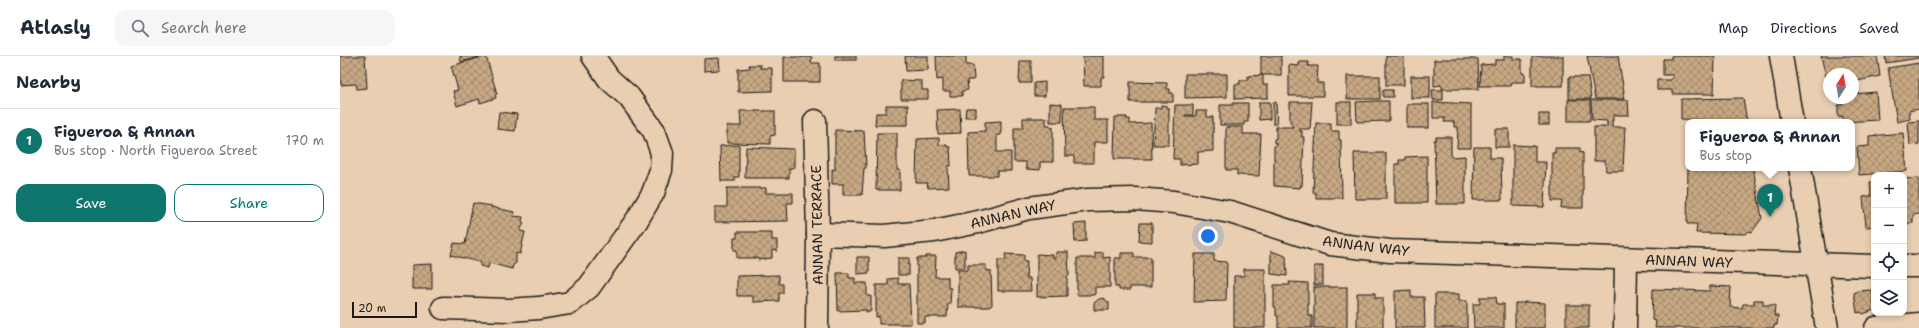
<!DOCTYPE html>
<html lang="en">
<head>
<meta charset="utf-8">
<style>
  :root { --surface:#fff; --page:#f6f6f7; --text:#1f2937; --muted:#747a83; --line:#e0e1e3; --accent:#0f766e }
  body { margin:0; font-family:"Shantell Sans",sans-serif; background:var(--page); color:var(--text) }
  .controls { position:absolute; right:12px; bottom:12px; display:grid; overflow:hidden; border-radius:8px; box-shadow:0 2px 6px #0003 }
  .controls button { width:36px; height:36px; display:grid; place-items:center; padding:0; border:0; border-bottom:1px solid var(--line); background:var(--surface); color:var(--text); font:20px sans-serif }
  .compass { position:absolute; left:1483px; top:12px; width:36px; height:36px; border-radius:50%; background:var(--surface); box-shadow:0 2px 6px #0003; rotate:11deg }
  .scale { position:absolute; left:12px; bottom:10px; width:65px; box-sizing:border-box; padding-left:4px; border:2px solid #1c1c1c; border-top:0; font-size:11px; line-height:14px; white-space:nowrap; color:#1c1c1c; -webkit-text-stroke:3px #eaceb1; paint-order:stroke }
  .you { position:absolute; left:868px; top:180px; width:14px; height:14px; margin:-10px; border:3px solid #fff; border-radius:50%; background:#1a73e8; box-shadow:0 0 0 6px #1a73e833 }
  .badge { display:grid; place-items:center; width:26px; height:26px; border-radius:50%; background:var(--accent); color:#fff; font-size:13px; font-weight:700 }
  .pin { position:absolute; translate:-50% -33px; filter:drop-shadow(0 1px 2px #0008) }
  .pin::after { content:''; position:absolute; top:21px; width:14px; height:12px; background:inherit; clip-path:polygon(0 0,100% 0,50% 100%) }
  .popup { position:absolute; left:1345px; top:63px; width:170px; height:52px; box-sizing:border-box; display:grid; place-content:center; border-radius:8px; background:var(--surface); filter:drop-shadow(0 1px 3px #0005); font-size:13px; white-space:nowrap; color:var(--muted) }
  .popup b { font-size:15px; color:var(--text) }
  .popup::after { content:''; position:absolute; left:50%; top:100%; margin-left:-8px; border:8px solid transparent; border-top-color:var(--surface) }
  .list { margin:0; padding:0; list-style:none }
  h2 { display:flex; justify-content:space-between; align-items:center; height:52px; margin:0; padding:0 16px; font-size:17px }
  h2 small { font-size:13px; font-weight:400; color:var(--muted) }
  .list li { display:grid; grid-template-columns:26px 1fr auto; gap:12px; align-items:center; box-sizing:border-box; height:64px; padding:0 16px; border-top:1px solid var(--line) }
  .list b { display:block; font-size:15px; white-space:nowrap }
  .list p { margin:0; font-size:13px; white-space:nowrap; color:var(--muted) }
  .list em { font-size:13px; font-style:normal; color:var(--muted) }
  .actions { display:flex; gap:8px; padding:12px 16px }
  .actions a { flex:1; padding:9px 0; border:1px solid var(--accent); border-radius:12px; text-align:center; font-size:14px; color:var(--accent) }
  .actions .main { background:var(--accent); color:#fff }
  .icon { flex:none; width:22px; height:22px; fill:none; stroke:currentColor; stroke-width:2; stroke-linecap:round; stroke-linejoin:round }
  .map { position:relative; flex:none; width:1579px; height:272px; overflow:hidden }
  header { display:flex; align-items:center; gap:24px; box-sizing:border-box; height:56px; padding:0 20px; background:var(--surface); border-bottom:1px solid var(--line) }
  header strong { font-size:19px }
  nav { display:flex; gap:22px; margin-inline-start:auto; font-size:14px }
  .search { width:280px; height:36px; background:var(--page); display:flex; align-items:center; gap:10px; box-sizing:border-box; padding:0 14px; border-radius:12px; color:var(--muted); font-size:15px }
  main { display:flex }
  aside { flex:1; background:var(--surface) }
  .map>svg:first-child { display:block }
  .building { fill:url(#building-cross-hatch); stroke:#1c1c1c }
  .lines { fill:none; stroke-linecap:round; stroke-linejoin:round }
  .minor-casing { stroke:#1c1c1c; stroke-width:25 }
  .major-casing { stroke:#1c1c1c; stroke-width:25 }
  .minor { stroke:#eaceb1; stroke-width:22 }
  .major { stroke:#eaceb1; stroke-width:22 }
  .labels { text-anchor:middle; stroke-width:3; stroke-linejoin:round; paint-order:stroke }
  .street-label { font-size:14px; fill:#1c1c1c; stroke:#eaceb1 }
</style>
</head>
<body>
<header>
<strong>Atlasly</strong>
<div class="search"><svg class="icon" aria-label="search" viewBox="0 0 24 24"><circle cx="10" cy="10" r="6"/><path d="M15 15l6 6"/></svg>Search here</div>
<nav><a>Map</a><a>Directions</a><a>Saved</a></nav>
</header>
<main>
<aside>
<h2>Nearby<small></small></h2>
<ul class="list">
<li><span class="badge">1</span><div><b>Figueroa &amp; Annan</b><p>Bus stop · North Figueroa Street</p></div><em>170 m</em></li>
</ul>
<div class="actions"><a class="main">Save</a><a>Share</a></div>
</aside>
<div class="map">
<svg width="1579" height="272" viewBox="0 0 1579 272">
  <defs>
    <pattern id="building-cross-hatch" width="8" height="8" patternUnits="userSpaceOnUse"><rect width="8" height="8" fill="#c8a883"/><path d="M0 0l8 8M0 8l8-8" fill="none" stroke="#a2886a"/></pattern>
  </defs>
  <rect width="100%" height="100%" fill="#eaceb1"/>
  <filter id="ink" filterUnits="userSpaceOnUse"><feTurbulence type="fractalNoise" baseFrequency=".025" numOctaves="2"/><feDisplacementMap in="SourceGraphic" scale="8" xChannelSelector="R" yChannelSelector="G"/><feConvolveMatrix kernelMatrix="1 2 1 2 8 2 1 2 1" color-interpolation-filters="sRGB"/></filter>
  <g filter="url(#ink)">
    <g class="building">
      <path d="M0 0H25L27 32 17 33 16 28 1 29Z"/>
      <path d="M120 0H143L121 6Z"/>
      <path d="M146 0 157 38 155 39 156 42 140 47 139 43 117 50 113 35 118 34 111 10Z"/>
      <rect x="495" y="0" width="21" height="4"/>
      <path d="M565 0H588V14L566 15Z"/>
      <path d="M596 0H626V9H633L634 24H627L628 34 622 35V40H610V35H603V23L597 24Z"/>
      <path d="M743 0H764V21H761V30H744Z"/>
      <rect x="921" y="0" width="20" height="19"/>
      <rect x="1046" y="0" width="18" height="29"/>
      <path d="M1164 0H1173V3H1182V17L1185 18V26H1172L1171 30H1140L1141 9 1155 8V4H1164Z"/>
      <rect x="1192" y="0" width="31" height="30"/>
      <path d="M1247 0H1278L1284 36 1283 37 1284 43H1255Z"/>
      <path d="M1331 0H1375L1374 38H1332V34H1317V24H1331V22H1333V19H1323V3H1331Z"/>
      <path d="M1481 0H1537L1540 20 1513 26V18H1489L1488 30Z"/>
      <path d="M1545 0H1579V2L1546 7Z"/>
      <path d="M444 1H472L471 7H480V26H444Z"/>
      <path d="M379 2 380 14 364 15V3Z"/>
      <path d="M1102 3H1138L1139 33H1102V29L1094 30V4H1102Z"/>
      <path d="M680 5H691V27H679Z"/>
      <path d="M959 6H969L968 10H978L977 27H983V40H949V9L959 10Z"/>
      <path d="M1579 7V53L1569 55 1570 63 1557 66 1548 12Z"/>
      <path d="M409 9H421L420 12H432V35L398 36V13L410 12Z"/>
      <path d="M845 18H887V41L845 42Z"/>
      <path d="M923 19V29H928V42L895 43V28H900V24H908V20Z"/>
      <rect x="1007" y="20" width="33" height="23"/>
      <rect x="1071" y="20" width="19" height="22"/>
      <path d="M1229 21H1248L1251 43H1229Z"/>
      <path d="M561 24 582 25V34H588V43H561Z"/>
      <path d="M705 26V40H694V27Z"/>
      <path d="M790 26 827 27V33H830V37H833V46H790Z"/>
      <rect x="1043" y="34" width="10" height="7"/>
      <path d="M1092 34H1103V44H1093Z"/>
      <path d="M1536 36 1538 64 1503 66V60L1498 61V49H1502L1501 43 1513 42 1514 38Z"/>
      <path d="M1403 42 1407 66 1341 63V43Z"/>
      <rect x="1228" y="44" width="22" height="21"/>
      <path d="M1251 44H1288L1289 59H1273V65H1272V71H1285L1283 115H1266L1265 105H1254V71H1267V65L1252 64Z"/>
      <path d="M1037 45H1049V65L1017 66 1016 46Z"/>
      <path d="M919 46H930V63L919 64Z"/>
      <path d="M933 46H936L937 68H933Z"/>
      <path d="M950 46H972L970 73H960V76L962 75V81H964L962 130H960V132L934 130V90H936V87H934V83H936V71H953L950 65Z"/>
      <rect x="997" y="46" width="14" height="22"/>
      <path d="M1093 46 1131 48V92H1117L1118 71H1114V66H1104L1105 62H1093Z"/>
      <path d="M710 47 722 48V66H710Z"/>
      <path d="M893 47H908V66H904V69H880V49H893Z"/>
      <rect x="1067" y="48" width="22" height="24"/>
      <path d="M546 49H568V69H535L536 57H546Z"/>
      <path d="M821 49 827 50V52H829V89H813L815 52H821Z"/>
      <path d="M835 49H853V59H845V60H856V55H867V61H873V95L858 96V108L840 109V103H833Z"/>
      <path d="M724 51H754V64H768V86H754V107H734V100H725Z"/>
      <path d="M626 52H636V61H625Z"/>
      <path d="M620 53 621 77 598 78 597 54Z"/>
      <path d="M400 55H435V79L430 80V88L387 87V70H401Z"/>
      <path d="M159 56 177 58 175 75 157 73Z"/>
      <rect x="1199" y="58" width="10" height="11"/>
      <path d="M775 61H787L786 63H790V68L811 67 812 103H774Z"/>
      <path d="M683 62H706V69H710V71H713V106H700V114L686 113V106H674V72H683Z"/>
      <path d="M661 65V79H657V96H671V115H657V120H629L628 76 645 75V66Z"/>
      <path d="M1350 65 1396 66H1350Z"/>
      <path d="M1579 65V88L1570 89 1568 66Z"/>
      <path d="M976 67H991V75H999V84H1001L1002 142H976V137H973Z"/>
      <path d="M886 71H903V78H921L919 120 897 119V114H886Z"/>
      <rect x="1155" y="73" width="14" height="18"/>
      <path d="M495 74 524 75 526 112H524L522 139H503V128H492V113L495 114Z"/>
      <path d="M537 77H557V114H560V134H536Z"/>
      <path d="M1563 77 1567 115 1519 119 1517 91 1529 90V80Z"/>
      <path d="M1096 81H1111V101L1125 100V148H1096L1094 84H1096Z"/>
      <path d="M599 82V89H607V91H610L611 110H608L609 131 588 132 587 127H576L577 83Z"/>
      <path d="M399 89V121H395V125H381L380 90Z"/>
      <path d="M1173 89 1195 90V106H1206L1204 151 1173 150Z"/>
      <path d="M406 91 454 93V111L449 113V122H405Z"/>
      <path d="M1134 91H1150V102H1161L1162 144H1133Z"/>
      <path d="M1215 92H1240V96L1243 97V152H1221L1222 145H1212V97H1215Z"/>
      <path d="M1014 97H1046V143H1015Z"/>
      <path d="M1087 100V147H1055V108H1059V104H1065V101Z"/>
      <path d="M1348 112H1413L1422 162 1412 176 1409 175 1406 178 1356 177 1357 168H1347Z"/>
      <path d="M1579 122V158L1573 159V167L1564 168V123Z"/>
      <path d="M1530 126H1534V170L1526 171 1523 141 1531 140Z"/>
      <path d="M387 132H426V137H453V147H447L448 165 375 166V151H387Z"/>
      <path d="M133 147 152 150 151 151 174 156 173 160 183 161 182 165 184 167 180 175 185 176 180 198 176 197V207L173 209 172 213 149 207 148 212 140 210 141 205 139 206 111 199 114 187 125 188Z"/>
      <path d="M746 167V185L735 186 734 168Z"/>
      <path d="M800 167H812V186L799 185Z"/>
      <path d="M397 176H432V184H437V195L432 194V202L418 204V202H397V194H394V182H397Z"/>
      <path d="M625 194V212H615V196Z"/>
      <path d="M931 195 946 200 947 220 931 218Z"/>
      <path d="M716 196H728L729 220H727V240L697 241V198L713 199V202H716Z"/>
      <path d="M763 196V202L770 201V231H755V239H737V202H755V197Z"/>
      <path d="M781 197H794V201H811V231H790V234H779V231H775V202H781Z"/>
      <path d="M665 198 684 199V205H687L686 222H690L691 235H658V204H666Z"/>
      <path d="M855 198H874V205L887 206 886 245 854 246Z"/>
      <path d="M586 200H596L595 221H608V232H611L610 248 608 247 607 261H585V267H577V202H586Z"/>
      <path d="M517 201H529V217L517 218Z"/>
      <rect x="558" y="202" width="11" height="17"/>
      <path d="M92 208V233H72V209Z"/>
      <path d="M628 209H646V214L651 215 652 249 649 251H618V214H628Z"/>
      <rect x="974" y="210" width="9" height="19"/>
      <path d="M904 213H925V272H894V220H904Z"/>
      <path d="M497 217H509V222H515V227H527V240H531V254L530 256H526L527 254 498 255Z"/>
      <path d="M439 219V228H443V237H439V245L413 246V240H397V220Z"/>
      <path d="M558 222V228H569L571 268H539V260L536 261V229H548V223Z"/>
      <path d="M949 226 968 227V260H972V272H938V260H936V251H934V229H950Z"/>
      <path d="M1370 230 1391 231 1390 251 1402 252 1403 248H1414V244H1423V249H1435L1434 260H1438L1437 269H1434V272H1315L1316 265 1312 264 1313 233 1370 235Z"/>
      <rect x="974" y="231" width="33" height="41"/>
      <path d="M1071 234V241H1084L1085 272H1055V235Z"/>
      <path d="M1532 234 1534 254 1523 258 1521 256 1517 257 1514 237 1518 235Z"/>
      <path d="M1017 237H1035V242H1043V272H1017Z"/>
      <path d="M1095 238H1119V245H1127V272H1095Z"/>
      <path d="M1140 241H1156L1157 248H1164V272H1134L1133 248H1140Z"/>
      <path d="M764 242 769 247V254H754V247L759 243Z"/>
      <path d="M1184 246 1205 247V272H1175V247H1184Z"/>
      <path d="M1226 249H1249V272H1214L1226 271Z"/>
    </g>
    <g class="lines">
      <g class="minor-casing">
        <g id="minor">
          <path d="M475 65 478 178 477 272"/>
          <path d="M478 178 544 180 594 175 638 166 689 152 748 144 795 143 834 146 890 156 990 188 1050 195 1534 210"/>
          <path d="M1564 210H1579"/>
          <path d="M103 252 168 254 199 252 230 247 249 231 297 164 313 137 321 114 322 97 314 75 289 41 269 23 253 0"/>
          <path d="M1285 272 1286 203"/>
          <path d="M1536 272 1579 268"/>
        </g>
      </g>
      <g class="major-casing">
        <g id="major">
          <path d="M1441 0 1452 66"/>
          <path d="M1460 112 1487 272"/>
        </g>
      </g>
      <use href="#minor" class="minor"/>
      <use href="#major" class="major"/>
    </g>
  </g>
  <g class="labels">
    <g class="street-label">
      <text transform="translate(673 158) rotate(-13)" y="5">ANNAN WAY</text>
      <text transform="translate(477 169) rotate(-91)" y="5">ANNAN TERRACE</text>
      <text transform="translate(1026 190) rotate(7)" y="5">ANNAN WAY</text>
      <text transform="translate(1349 205) rotate(2)" y="5">ANNAN WAY</text>
    </g>
  </g>
</svg>
<div class="controls">
<button>+</button>
<button>−</button>
<button><svg class="icon" aria-label="locate" viewBox="0 0 24 24"><circle cx="12" cy="12" r="6"/><path d="M12 2v4M12 18v4M2 12h4M18 12h4"/></svg></button>
<button><svg class="icon" aria-label="layers" viewBox="0 0 24 24"><path d="M12 4l9 5-9 5-9-5zM3 14l9 5 9-5"/></svg></button>
</div>
<svg class="compass" viewBox="-18 -18 36 36"><path d="M0-13l5 13h-10z" fill="#e53935"/><path d="M0 13l5-13h-10z" fill="#747a83"/></svg>
<div class="scale">20 m</div>
<div class="you"></div>
<div class="pin badge" style="left:1430px;top:161px">1</div>
<div class="popup"><b>Figueroa &amp; Annan</b>Bus stop</div>
</div>
</main>
</body>
</html>
